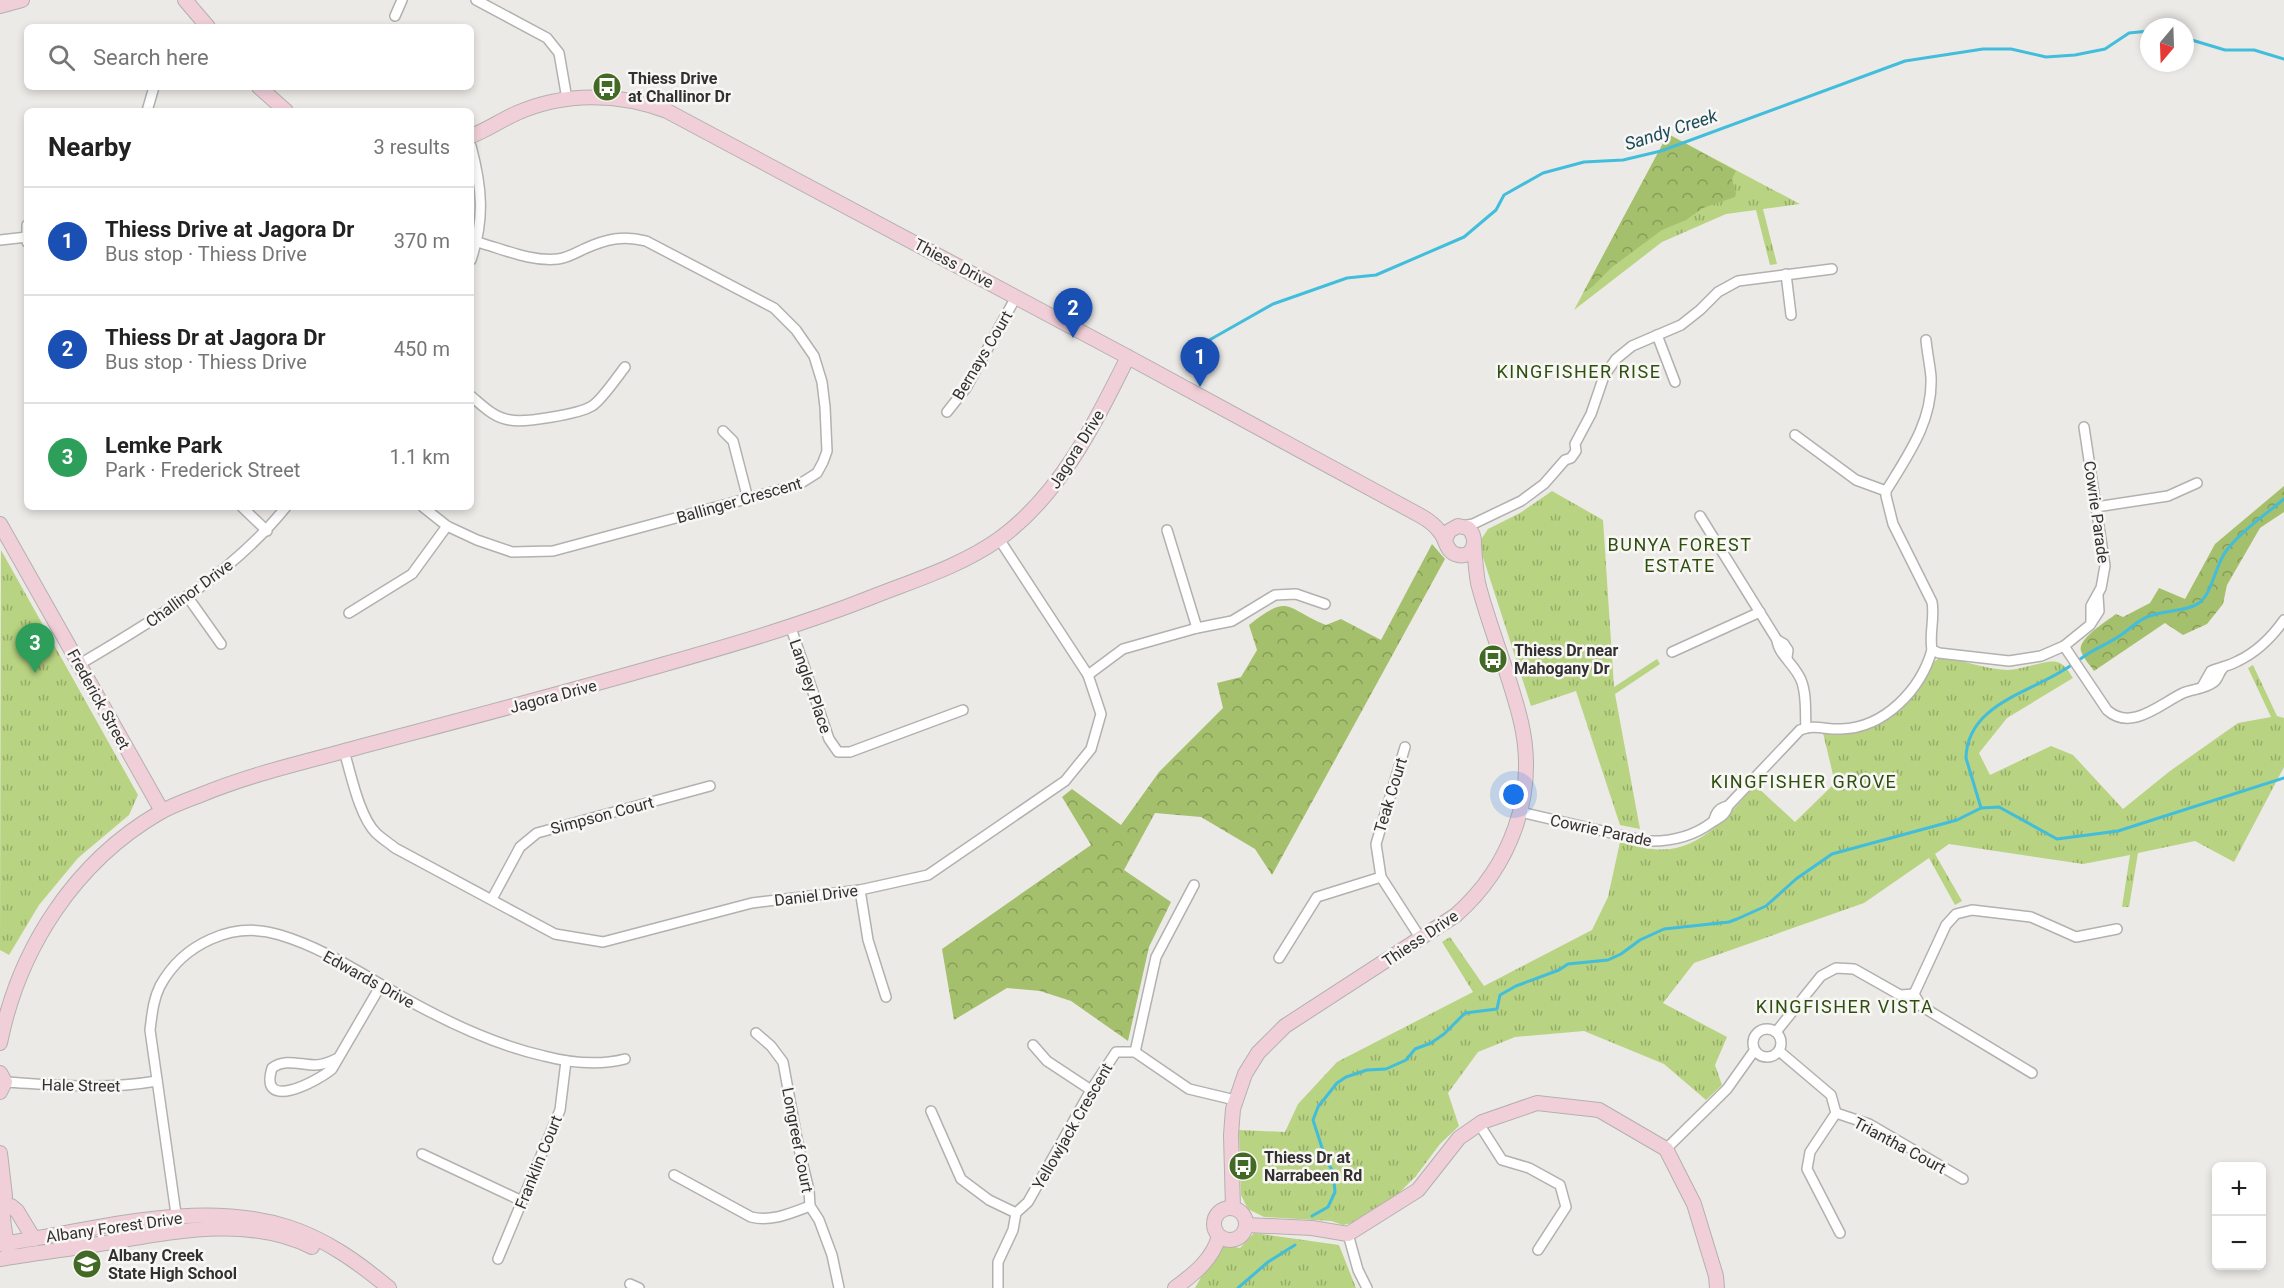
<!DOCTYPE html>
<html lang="en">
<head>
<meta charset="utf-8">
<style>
  :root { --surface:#fff; --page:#f2f2f2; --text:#222; --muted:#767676; --line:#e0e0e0; --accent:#7c3aed }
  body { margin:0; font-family:Roboto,sans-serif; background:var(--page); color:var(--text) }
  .controls { position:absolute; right:18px; bottom:18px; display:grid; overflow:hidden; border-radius:9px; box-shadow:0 3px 9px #0003 }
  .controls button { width:54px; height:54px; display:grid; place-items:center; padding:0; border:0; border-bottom:2px solid var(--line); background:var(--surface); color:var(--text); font:30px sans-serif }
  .compass { position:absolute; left:2140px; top:18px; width:54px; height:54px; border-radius:50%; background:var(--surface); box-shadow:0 3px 9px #0003; rotate:199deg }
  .you { position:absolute; left:1514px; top:795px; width:21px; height:21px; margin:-15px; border:4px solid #fff; border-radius:50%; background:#1a73e8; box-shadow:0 0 0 9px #1a73e833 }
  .badge { display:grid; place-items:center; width:39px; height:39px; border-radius:50%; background:var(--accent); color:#fff; font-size:20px; font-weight:700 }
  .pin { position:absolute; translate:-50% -50px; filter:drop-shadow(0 2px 3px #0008) }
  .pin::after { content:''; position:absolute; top:32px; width:21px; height:18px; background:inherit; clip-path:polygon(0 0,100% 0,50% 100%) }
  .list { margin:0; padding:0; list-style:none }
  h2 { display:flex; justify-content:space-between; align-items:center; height:78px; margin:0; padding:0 24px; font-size:26px }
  h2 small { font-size:20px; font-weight:400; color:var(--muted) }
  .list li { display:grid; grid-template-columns:39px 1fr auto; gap:18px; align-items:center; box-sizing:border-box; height:108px; padding:0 24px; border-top:2px solid var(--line) }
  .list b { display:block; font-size:22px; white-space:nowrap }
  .list p { margin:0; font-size:20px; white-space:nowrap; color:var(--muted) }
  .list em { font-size:20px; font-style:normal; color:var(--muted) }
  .icon { flex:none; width:33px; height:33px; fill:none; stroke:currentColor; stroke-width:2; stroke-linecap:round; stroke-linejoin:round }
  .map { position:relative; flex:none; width:2284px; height:1288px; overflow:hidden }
  .search { position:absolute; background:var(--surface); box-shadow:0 3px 9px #0003; left:24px; top:24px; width:450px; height:66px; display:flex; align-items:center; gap:15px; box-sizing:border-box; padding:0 21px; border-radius:9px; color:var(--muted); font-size:22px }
  .panel { position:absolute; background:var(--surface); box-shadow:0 3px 9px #0003; left:24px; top:108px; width:450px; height:402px; border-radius:9px }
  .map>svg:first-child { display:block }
  .grass { fill:url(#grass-tufts) }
  .forest { fill:url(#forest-crowns) }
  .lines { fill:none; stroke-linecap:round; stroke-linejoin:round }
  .stream { stroke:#42bddb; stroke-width:3 }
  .street-casing { stroke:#b3b1af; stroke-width:12 }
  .secondary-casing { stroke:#b3b1af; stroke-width:16 }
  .street { stroke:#fff; stroke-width:9 }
  .secondary { stroke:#f1cfd9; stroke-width:14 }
  .labels { text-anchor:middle; stroke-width:5; stroke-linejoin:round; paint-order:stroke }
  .poi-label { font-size:16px; font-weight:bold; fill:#323130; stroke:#f9f7f5; text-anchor:start }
  .street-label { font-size:16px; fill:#323130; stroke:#f9f7f5 }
  .water-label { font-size:18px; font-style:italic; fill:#1a4d5a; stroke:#f9f7f5 }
  .neighbourhood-label { font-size:18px; letter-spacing:1.5px; fill:#2e500f; stroke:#f9f7f5 }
</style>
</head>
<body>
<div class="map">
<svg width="2284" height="1288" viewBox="0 0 2284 1288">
  <defs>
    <pattern id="grass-tufts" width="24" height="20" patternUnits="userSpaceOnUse" patternTransform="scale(1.5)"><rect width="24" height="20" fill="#b8d381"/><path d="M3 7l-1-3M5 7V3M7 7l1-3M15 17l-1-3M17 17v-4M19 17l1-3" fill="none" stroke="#96ac6a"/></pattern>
    <pattern id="forest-crowns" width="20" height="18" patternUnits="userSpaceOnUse" patternTransform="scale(1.5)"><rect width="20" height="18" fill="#a5c06c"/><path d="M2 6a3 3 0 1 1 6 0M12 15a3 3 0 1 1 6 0" fill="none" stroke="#879d59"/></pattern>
  </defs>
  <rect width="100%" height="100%" fill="#eceae7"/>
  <g class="grass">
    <path d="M1668 134 1800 204 1763 209 1777 264 1770 265 1756 210 1726 214 1662 242 1574 310Z"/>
    <path d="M1552 491 1603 520 1614 687 1657 659 1660 664 1615 694 1640 829 1620 825 1576 691 1531 706 1481 551 1480 541 1488 529 1520 513Z"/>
    <path d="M1 550 138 795 129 815 78 858 39 905 9 955 0 950Z"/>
    <path d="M1946 657C1966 662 1987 669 2007 670 2022 670 2047 659 2057 662 2065 664 2069 672 2073 678L2007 718 1979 753 1990 775 2051 746 2073 755 2123 809 2170 771 2238 723 2271 717 2248 668 2253 665 2277 716 2284 718V767L2234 862 2195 841 2138 853 2129 907H2122L2130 855 2083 864 1949 844 1935 854 1962 901 1955 905 1929 858 1864 903 1694 963 1663 1003 1727 1037 1715 1065 1722 1085 1706 1100 1664 1064 1584 1031 1515 1037 1478 1052 1448 1093 1459 1126 1440 1144 1416 1176 1397 1195 1352 1223 1343 1225 1331 1221 1264 1217 1248 1209 1241 1195 1239 1130 1285 1132 1298 1104 1337 1062 1473 992 1442 942 1450 937 1484 986 1592 930 1608 897 1620 842C1631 845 1642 848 1652 849 1698 855 1729 815 1755 785L1795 822 1835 783 1823 733C1858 738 1893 723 1914 695 1924 681 1927 658 1946 657Z"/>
    <path d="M1254 1233 1339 1245 1356 1288H1195L1220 1244 1240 1248Z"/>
  </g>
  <g class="forest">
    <path d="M1668 134 1736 171 1732 179 1736 193 1735 197 1703 208 1686 220 1662 230 1612 267 1592 287 1583 293Z"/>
    <path d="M2284 486V512L2260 528 2227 585 2223 604 2207 624 2183 635 2165 623 2094 671C2090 665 2083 658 2081 651 2077 639 2107 621 2116 614L2123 617 2150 603 2159 588 2185 599 2215 544Z"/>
    <path d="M1432 544 1445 559 1272 875 1255 849 1201 817 1155 813 1124 870 1171 902 1149 947 1128 1041 1071 1001 1040 991 1007 988 954 1020 942 949 1091 845 1062 797 1072 789 1121 825 1159 772 1223 708 1217 683 1241 677 1257 650 1249 625C1291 592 1285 609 1326 625L1341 619 1381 640Z"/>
  </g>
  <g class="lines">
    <g class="stream">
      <path d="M2185 38 2225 50H2254L2284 59"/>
      <path d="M1197 347 1273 304 1347 278 1376 275 1464 237 1496 210 1504 195 1543 173 1584 162 1623 160 1661 151 1905 61 1983 49H2011L2046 57 2075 55 2105 49 2129 33 2149 31"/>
      <path d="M1981 808 1966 758C1967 706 2027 693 2062 671 2071 666 2080 659 2089 653 2099 647 2111 642 2121 635 2130 629 2137 621 2147 617 2163 610 2186 612 2199 603 2212 594 2215 566 2226 551 2241 531 2265 515 2284 499"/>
      <path d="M1312 1216 1328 1207 1335 1192 1333 1172 1325 1157 1313 1120 1318 1107 1337 1083 1346 1077 1367 1070 1386 1069 1406 1060 1415 1049 1431 1043 1444 1034 1465 1013 1497 1009 1500 995 1516 986 1559 970 1568 964 1608 960 1621 954 1640 940 1664 929 1729 922 1737 919 1766 906 1796 879 1832 854 1957 820 1981 808 1999 807 2057 839 2118 831 2284 778"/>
      <path d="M1238 1288 1268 1262 1295 1245"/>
    </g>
    <g class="street-casing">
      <g id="street">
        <path d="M476 0 547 38 559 53 567 99"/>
        <path d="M395 16 402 0"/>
        <path d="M147 111 154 87"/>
        <path d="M471 146C482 187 485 219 471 260"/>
        <path d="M27 225V242"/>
        <path d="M0 240 27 237"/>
        <path d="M1786 274 1791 315"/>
        <path d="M1657 335 1675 382"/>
        <path d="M1926 340C1927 352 1930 365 1931 377 1933 421 1908 455 1886 491V496L1893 524 1932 602C1935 618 1929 633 1932 650"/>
        <path d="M471 396C483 406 494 418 510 420 525 423 579 414 592 406 601 401 618 376 625 367"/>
        <path d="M947 412 966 388 1016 297"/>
        <path d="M2084 427 2105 566 2101 588 2091 606V622"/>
        <path d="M723 431 733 441 748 499"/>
        <path d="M1795 435 1856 480 1886 491"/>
        <path d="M242 507 267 531"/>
        <path d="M423 507 447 526 477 540 512 552 553 551 798 485 817 473 823 462 827 451 825 407 822 382 814 356 796 330 774 308 646 241C623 235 606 239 584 249 576 253 567 258 558 259 531 262 503 249 477 242"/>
        <path d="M2096 507 2168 496 2197 483"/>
        <path d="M1700 516 1777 640C1778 654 1795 665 1801 680 1807 694 1805 713 1806 728"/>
        <path d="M1463 526 1473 524 1521 501 1544 484 1565 460 1571 458 1576 451 1575 444 1591 414 1604 376 1616 359 1632 346 1681 325 1700 310 1718 292 1738 281 1832 269"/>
        <path d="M1167 530 1197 628"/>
        <path d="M187 596 221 644"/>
        <path d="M349 613 412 574 447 526"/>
        <path d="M791 628 829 739 838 752H850L963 710"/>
        <path d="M1777 640 1784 644 1788 650 1787 657"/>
        <path d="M2064 646 2107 710C2131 732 2160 704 2183 693 2193 689 2205 689 2214 682 2219 678 2219 671 2224 667"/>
        <path d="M1672 652 1760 612"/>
        <path d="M80 664C153 621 232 574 286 507"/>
        <path d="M1088 675 1123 649 1197 628 1232 621 1275 595 1296 594 1325 604"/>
        <path d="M2202 687 2211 671C2220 667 2229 666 2238 661 2257 652 2272 637 2284 620"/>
        <path d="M1405 747 1376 844 1381 877 1421 939"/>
        <path d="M344 751C351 774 359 816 376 833 381 838 389 843 395 848L555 934 603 942 752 903 860 890 928 875 1065 781 1091 749 1101 714 1088 675 999 539"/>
        <path d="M1520 812 1646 841C1671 842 1692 837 1711 823 1719 817 1725 817 1728 806L1800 730C1814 724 1826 730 1841 729 1885 728 1921 689 1932 650L1939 653 2009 661 2041 656 2064 646 2090 625 2099 611 2098 596"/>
        <path d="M1714 820C1716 812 1719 808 1728 806"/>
        <path d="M860 890 868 940 886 997"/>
        <path d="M492 899 520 847 537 833 710 786"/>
        <path d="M1279 958 1317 897 1381 877"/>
        <path d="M1914 994 1946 925 1956 914 1972 910 2031 917 2076 937 2117 929"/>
        <circle cx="1767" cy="1043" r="14"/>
        <path d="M1776 1032 1821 976 1836 968 1854 969 1900 995 1914 994 1921 1006 2032 1073"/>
        <path d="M756 1033 771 1046 783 1062 799 1149 809 1190 810 1206 819 1220 832 1255 839 1288"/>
        <path d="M1033 1045 1047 1061 1091 1090"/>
        <path d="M1779 1051 1831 1095 1836 1113 1810 1152 1807 1169 1840 1233"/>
        <path d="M1135 1052 1156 957 1194 885"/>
        <path d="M338 1058C330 1062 323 1065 315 1065 300 1065 285 1058 272 1068 258 1113 318 1081 332 1069L381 985"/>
        <path d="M5 1082C58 1085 104 1090 157 1081"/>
        <path d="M931 1111 961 1179 989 1200 1016 1213"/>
        <path d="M1836 1113 1869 1124 1963 1179"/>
        <path d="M1479 1124 1502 1160 1529 1168 1560 1185 1566 1207 1538 1250"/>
        <path d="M1666 1149 1727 1089 1754 1051"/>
        <path d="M422 1154 522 1201"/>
        <path d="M674 1175 751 1217C772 1222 791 1213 810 1206"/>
        <path d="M177 1221 150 1030C152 1015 153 1000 160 986 183 944 233 920 280 935 317 946 349 966 382 985 432 1015 487 1043 544 1056 571 1063 598 1066 625 1059"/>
        <path d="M1348 1234 1358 1270 1367 1288"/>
        <path d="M498 1259 560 1110 566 1061"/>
        <path d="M630 1284 639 1288"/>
        <path d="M998 1288V1262L1013 1230 1016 1213 1028 1202 1091 1090 1116 1052H1135L1189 1089 1235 1100"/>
      </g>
    </g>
    <g class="secondary-casing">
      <g id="secondary">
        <path d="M185 0 208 27"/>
        <path d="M0 6 22 0"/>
        <path d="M259 87 286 111"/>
        <path d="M471 136C487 130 501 120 517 113 565 92 618 93 667 111L1128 357 1421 516C1428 520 1435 525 1440 532 1446 539 1446 551 1455 554 1473 561 1480 539 1468 528L1458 526 1449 531 1445 540"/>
        <path d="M0 524 162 811"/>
        <path d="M0 1043C19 948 75 862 159 813 171 806 185 801 198 796 248 775 300 763 352 749 457 721 561 694 665 664 735 644 804 624 872 597 915 580 961 566 999 539 1061 494 1095 423 1128 357"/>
        <path d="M0 1073 5 1082 0 1092"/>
        <path d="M0 1153 5 1196C0 1212 5 1233 8 1249"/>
        <path d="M11 1206 17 1211 34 1239"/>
        <path d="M1233 1208 1231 1135 1233 1109 1245 1074 1258 1053 1285 1026 1456 915C1510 867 1538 795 1521 722 1510 675 1490 630 1478 583 1476 571 1475 558 1474 546"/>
        <circle cx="1230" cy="1224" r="16"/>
        <path d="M1247 1225 1312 1228 1348 1234 1418 1190 1459 1138 1482 1122 1537 1103 1599 1110 1666 1149 1694 1204 1716 1276 1717 1288"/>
        <path d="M0 1244C93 1231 197 1198 288 1227 326 1239 359 1263 389 1288"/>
        <path d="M0 1259C35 1253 70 1249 105 1243 173 1232 247 1215 312 1247"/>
        <path d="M1175 1288C1194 1274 1213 1259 1219 1236"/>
      </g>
    </g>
    <use href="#street" class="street"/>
    <use href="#secondary" class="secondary"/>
  </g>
  <defs>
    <g id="bus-disc" transform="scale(1.5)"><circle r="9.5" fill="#436a24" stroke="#f9f7f5"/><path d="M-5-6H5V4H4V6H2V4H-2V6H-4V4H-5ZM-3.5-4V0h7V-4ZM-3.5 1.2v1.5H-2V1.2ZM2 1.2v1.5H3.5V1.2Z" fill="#fff"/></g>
    <g id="school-disc" transform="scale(1.5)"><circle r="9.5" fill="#436a24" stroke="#f9f7f5"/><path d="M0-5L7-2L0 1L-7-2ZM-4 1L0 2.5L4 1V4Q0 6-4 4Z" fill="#fff"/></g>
  </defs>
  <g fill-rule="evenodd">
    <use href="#bus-disc" x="607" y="87"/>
    <use href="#bus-disc" x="1493" y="659"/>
    <use href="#bus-disc" x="1243" y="1166"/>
    <use href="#school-disc" x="87" y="1264"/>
  </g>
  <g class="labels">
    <g class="poi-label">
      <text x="628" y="84">Thiess Drive<tspan x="628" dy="18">at Challinor Dr</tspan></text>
      <text x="1514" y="656">Thiess Dr near<tspan x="1514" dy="18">Mahogany Dr</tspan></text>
      <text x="1264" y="1163">Thiess Dr at<tspan x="1264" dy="18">Narrabeen Rd</tspan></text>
      <text x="108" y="1261">Albany Creek<tspan x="108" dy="18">State High School</tspan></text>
    </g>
    <g class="street-label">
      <text transform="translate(954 263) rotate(28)" y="6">Thiess Drive</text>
      <text transform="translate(982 355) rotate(-59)" y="6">Bernays Court</text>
      <text transform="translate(1076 449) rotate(-58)" y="6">Jagora Drive</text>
      <text transform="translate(739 500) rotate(-16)" y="6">Ballinger Crescent</text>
      <text transform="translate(2097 512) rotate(82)" y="6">Cowrie Parade</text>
      <text transform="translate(189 593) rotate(-36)" y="6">Challinor Drive</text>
      <text transform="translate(811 686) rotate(71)" y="6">Langley Place</text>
      <text transform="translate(553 696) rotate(-15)" y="6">Jagora Drive</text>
      <text transform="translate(99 699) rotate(61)" y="6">Frederick Street</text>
      <text transform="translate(1390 795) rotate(-73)" y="6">Teak Court</text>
      <text transform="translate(602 815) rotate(-15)" y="6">Simpson Court</text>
      <text transform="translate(1601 830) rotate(12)" y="6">Cowrie Parade</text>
      <text transform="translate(816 895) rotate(-7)" y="6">Daniel Drive</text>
      <text transform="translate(1420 938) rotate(-34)" y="6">Thiess Drive</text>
      <text transform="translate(369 979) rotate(29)" y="6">Edwards Drive</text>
      <text transform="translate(81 1085) rotate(1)" y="6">Hale Street</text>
      <text transform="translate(1072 1126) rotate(-60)" y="6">Yellowjack Crescent</text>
      <text transform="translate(798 1140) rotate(79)" y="6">Longreef Court</text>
      <text transform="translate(1900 1145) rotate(28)" y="6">Triantha Court</text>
      <text transform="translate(538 1162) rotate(-68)" y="6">Franklin Court</text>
      <text transform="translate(114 1227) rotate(-8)" y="6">Albany Forest Drive</text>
    </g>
    <g class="water-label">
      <text transform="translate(1671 130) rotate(-18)" y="6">Sandy Creek</text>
    </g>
    <g class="neighbourhood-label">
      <text x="1579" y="378">KINGFISHER RISE</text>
      <text x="1680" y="551">BUNYA FOREST<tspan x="1680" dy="21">ESTATE</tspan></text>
      <text x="1804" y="788">KINGFISHER GROVE</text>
      <text x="1845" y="1013">KINGFISHER VISTA</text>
    </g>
  </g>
</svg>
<div class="controls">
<button>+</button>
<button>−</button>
</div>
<svg class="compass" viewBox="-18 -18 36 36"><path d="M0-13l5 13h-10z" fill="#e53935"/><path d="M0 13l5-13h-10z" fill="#767676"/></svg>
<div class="you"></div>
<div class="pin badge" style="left:1200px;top:387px;background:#1a4fb4">1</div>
<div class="pin badge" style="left:1073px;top:338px;background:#1a4fb4">2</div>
<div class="pin badge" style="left:35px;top:673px;background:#2e9e5b">3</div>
<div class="search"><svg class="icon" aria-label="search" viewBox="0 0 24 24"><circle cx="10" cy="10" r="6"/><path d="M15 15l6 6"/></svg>Search here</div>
<section class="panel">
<h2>Nearby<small>3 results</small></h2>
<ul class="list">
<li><span class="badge" style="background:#1a4fb4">1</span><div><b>Thiess Drive at Jagora Dr</b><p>Bus stop · Thiess Drive</p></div><em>370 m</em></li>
<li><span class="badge" style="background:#1a4fb4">2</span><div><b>Thiess Dr at Jagora Dr</b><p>Bus stop · Thiess Drive</p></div><em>450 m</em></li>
<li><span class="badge" style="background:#2e9e5b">3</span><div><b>Lemke Park</b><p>Park · Frederick Street</p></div><em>1.1 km</em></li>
</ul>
</section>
</div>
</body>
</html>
